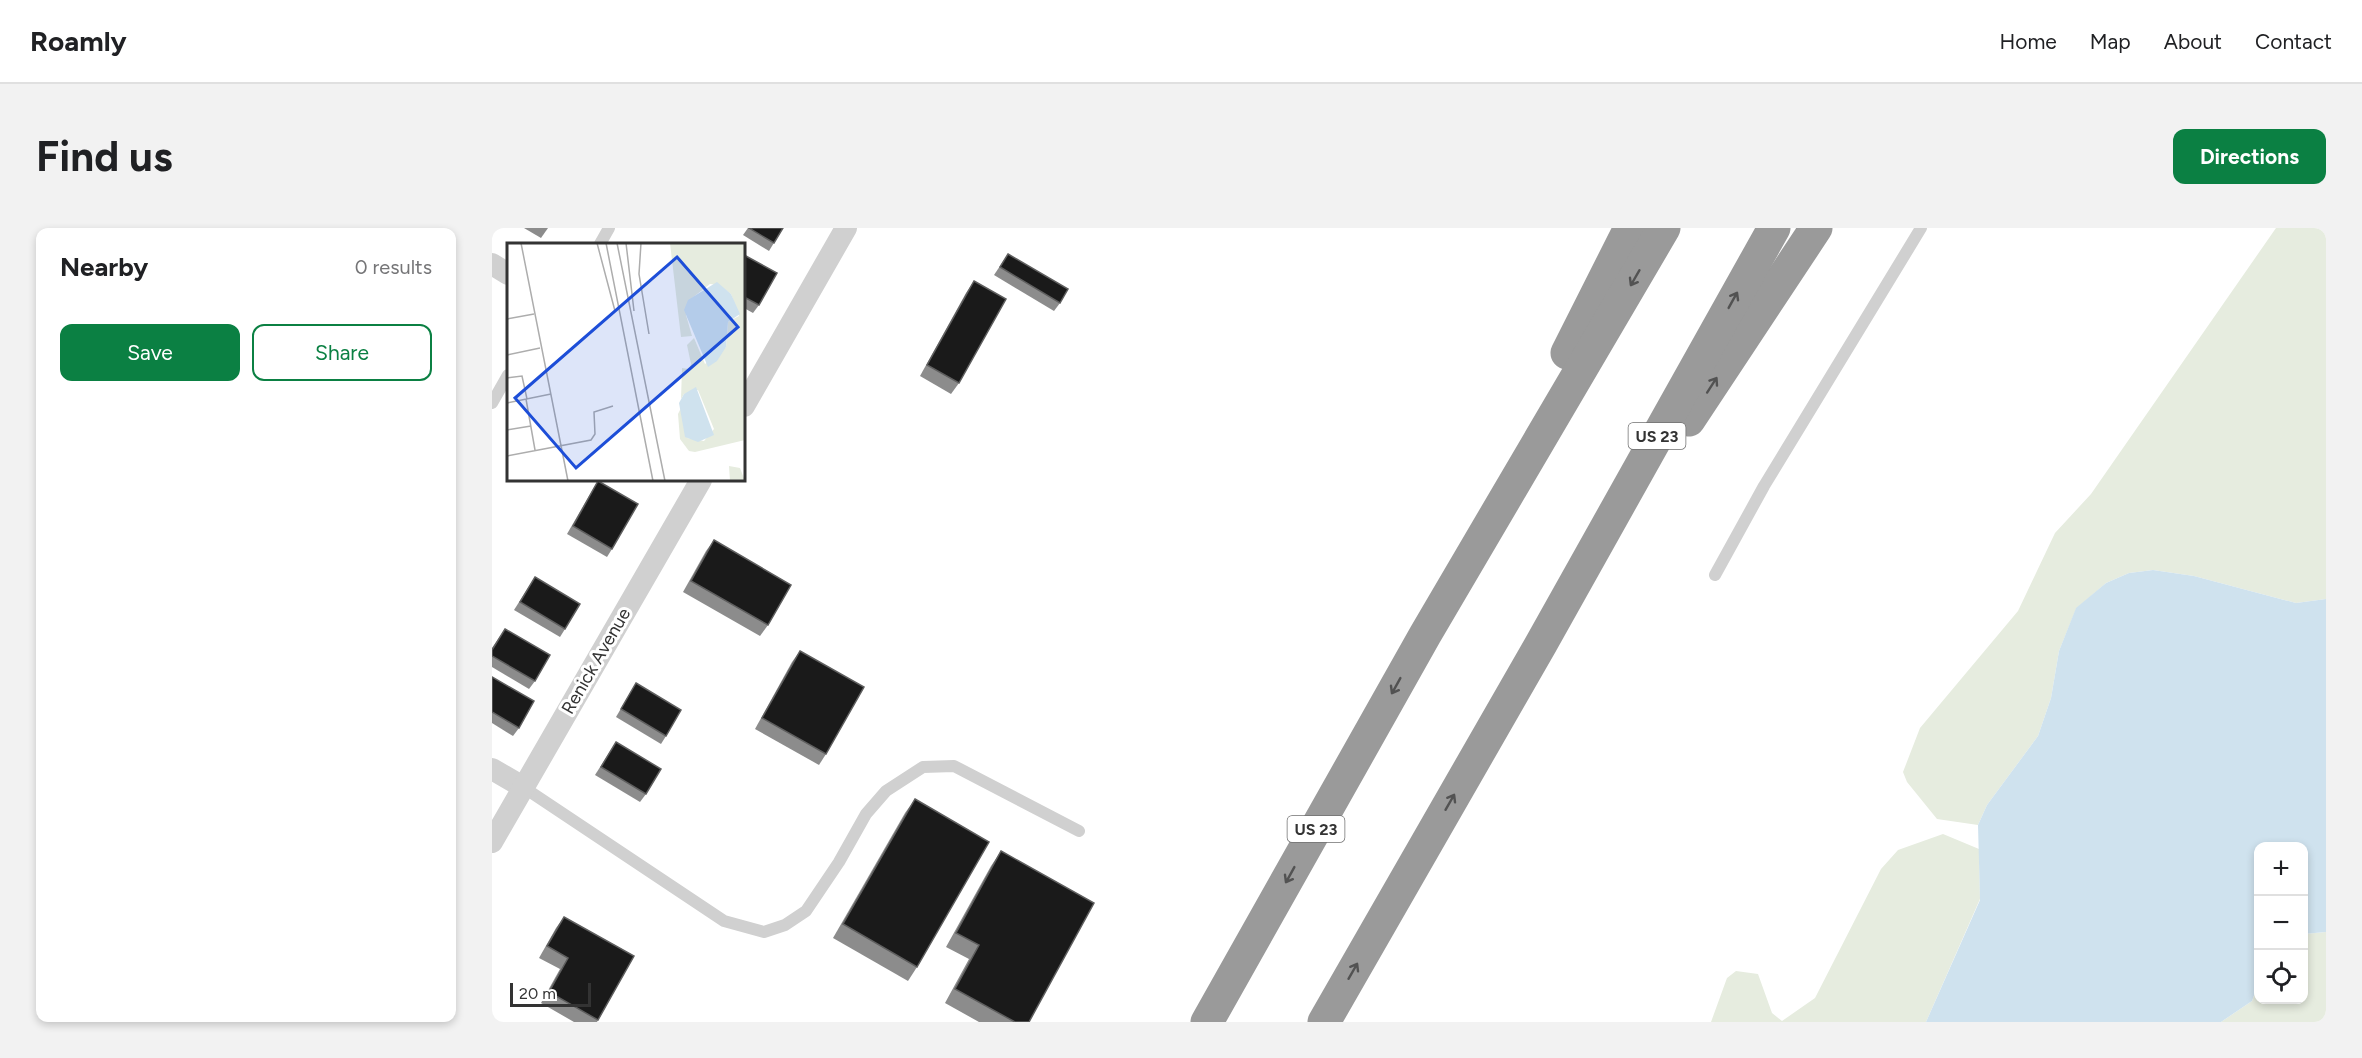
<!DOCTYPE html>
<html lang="en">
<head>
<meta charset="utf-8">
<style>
  :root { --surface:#fff; --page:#f2f2f2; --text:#202124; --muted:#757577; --line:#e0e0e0; --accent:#0b8043 }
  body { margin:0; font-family:Figtree,sans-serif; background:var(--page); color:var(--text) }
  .controls { position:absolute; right:18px; bottom:18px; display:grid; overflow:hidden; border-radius:12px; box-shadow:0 3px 9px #0003 }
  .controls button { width:54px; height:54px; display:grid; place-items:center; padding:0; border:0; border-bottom:2px solid var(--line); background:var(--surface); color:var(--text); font:30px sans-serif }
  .scale { position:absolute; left:18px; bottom:15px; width:81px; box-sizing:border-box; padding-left:6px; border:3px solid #333; border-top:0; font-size:16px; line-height:21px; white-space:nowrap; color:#333; -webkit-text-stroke:4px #fff; paint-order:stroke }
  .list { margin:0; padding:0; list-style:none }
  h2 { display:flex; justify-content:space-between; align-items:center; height:78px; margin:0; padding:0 24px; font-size:26px }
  h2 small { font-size:20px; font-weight:400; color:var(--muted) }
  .actions { display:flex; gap:12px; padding:18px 24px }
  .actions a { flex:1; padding:14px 0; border:2px solid var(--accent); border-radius:12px; text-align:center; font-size:21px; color:var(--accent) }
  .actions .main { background:var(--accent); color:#fff }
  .icon { flex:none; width:33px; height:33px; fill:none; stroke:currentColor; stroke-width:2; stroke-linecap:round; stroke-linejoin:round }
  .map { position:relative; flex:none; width:1834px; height:794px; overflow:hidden; border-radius:12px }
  header { display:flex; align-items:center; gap:36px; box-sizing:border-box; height:84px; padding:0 30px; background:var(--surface); border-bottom:2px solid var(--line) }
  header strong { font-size:28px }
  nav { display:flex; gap:33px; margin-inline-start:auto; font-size:21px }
  .intro { display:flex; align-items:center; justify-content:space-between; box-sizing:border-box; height:144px; padding:0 36px }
  h1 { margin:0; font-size:42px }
  .button { padding:15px 27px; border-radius:12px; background:var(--accent); color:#fff; font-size:21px; font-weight:700 }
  main { display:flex; gap:36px; padding:0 36px }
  aside { flex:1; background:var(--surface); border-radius:12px; box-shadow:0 3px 9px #0003 }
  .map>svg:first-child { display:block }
  .green { fill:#e6ecdf }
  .water { fill:#cfe2ee }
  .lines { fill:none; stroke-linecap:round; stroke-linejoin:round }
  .lane { stroke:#d0d0d0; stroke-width:12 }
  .street { stroke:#d0d0d0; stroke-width:22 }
  .highway { stroke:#9a9a9a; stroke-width:33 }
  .wall { fill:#8c8c8c }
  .building { fill:#1a1a1a; stroke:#5f5f5f; stroke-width:1.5 }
  .oneway { stroke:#525252 }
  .labels { text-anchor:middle; stroke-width:6; stroke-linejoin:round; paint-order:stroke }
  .shield { fill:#fff; stroke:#707070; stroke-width:1.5 }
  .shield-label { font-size:16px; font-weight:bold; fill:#333 }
  .street-label { font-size:18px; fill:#333; stroke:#fff }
  .inset-road { fill:none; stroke:#adadad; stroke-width:1.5 }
  .view { fill:#1d4ed8; fill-opacity:0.15; stroke:#1d4ed8; stroke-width:3 }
  .inset-edge { fill:none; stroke:#333; stroke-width:3 }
</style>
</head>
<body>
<header>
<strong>Roamly</strong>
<nav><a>Home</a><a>Map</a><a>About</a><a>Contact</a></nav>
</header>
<div class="intro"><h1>Find us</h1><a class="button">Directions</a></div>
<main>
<aside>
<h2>Nearby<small>0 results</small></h2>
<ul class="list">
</ul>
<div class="actions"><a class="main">Save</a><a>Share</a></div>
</aside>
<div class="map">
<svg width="1834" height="794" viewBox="0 0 1834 794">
  <rect width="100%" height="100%" fill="#fff"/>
  <g class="green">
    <path d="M1784 0H1834V371L1804 375 1702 348 1661 342 1637 345 1614 355 1584 381 1567 423 1559 470 1546 508 1495 577 1486 597 1445 591 1415 554 1411 544 1428 500 1526 383 1563 305 1599 266Z"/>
    <path d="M1451 606 1487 621 1488 671 1434 794H1219L1235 750 1244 743 1266 746 1280 785 1290 793 1323 770 1389 641 1406 622Z"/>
    <path d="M1834 704V794H1729L1760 773 1766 756V772H1812V706Z"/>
  </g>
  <path class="water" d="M1661 342 1702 348 1804 375 1834 371V704L1812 706V618H1766V756L1760 773 1729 794H1434L1488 672 1486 597 1495 577 1546 508 1559 470 1567 423 1584 380 1614 355 1637 345Z"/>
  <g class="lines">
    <g class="lane">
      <path d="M108 16 117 0"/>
      <path d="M0 175 16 147"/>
      <path d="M1223 347 1272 258 1429 0"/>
      <path d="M31 559 232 693 272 704 293 697 314 683 347 634 374 586 394 563 431 539 462 538 587 603"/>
    </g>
    <g class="street">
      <path d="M0 36 16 46"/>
      <path d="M252 178 354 0"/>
      <path d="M0 541 31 559"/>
      <path d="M0 614 209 252"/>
    </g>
    <g class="highway">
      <path d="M1075 125 1138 0"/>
      <path d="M1197 192 1324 0"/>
      <path d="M715 794 933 407 1172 0"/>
      <path d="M832 794 1049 416 1282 0"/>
    </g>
  </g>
  <g class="wall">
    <path d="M32 0H56L49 10Z"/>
    <path d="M256 0H291L277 23 251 7Z"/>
    <path d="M516 26 568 75 562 83 502 47Z"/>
    <path d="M252 27 267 77 261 85 252 80Z"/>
    <path d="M482 53 467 155 459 166 428 148 474 65Z"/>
    <path d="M106 253 120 321 115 329 75 306 101 261Z"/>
    <path d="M222 312 276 397 268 408 191 364 214 323Z"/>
    <path d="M43 349 73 401 68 409 22 382Z"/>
    <path d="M13 401 43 453 37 461 0 439V420Z"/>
    <path d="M308 423 334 526 327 537 263 501 300 434Z"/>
    <path d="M0 449 27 500 21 508 0 495Z"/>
    <path d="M144 455 174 508 169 516 124 489Z"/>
    <path d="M124 514 154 566 148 574 103 547Z"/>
    <path d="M423 571 425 739 416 753 341 710 413 585Z"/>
    <path d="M509 623 537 794H487L453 775 477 731 454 719 499 638Z"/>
    <path d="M72 689 142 728 105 794H82L49 775 68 741 47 730 64 700Z"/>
  </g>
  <g class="building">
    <path d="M257 0H291L282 15Z"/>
    <path d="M516 26 576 61 568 75 508 39Z"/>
    <path d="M252 27 285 45 267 77 252 69Z"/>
    <path d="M482 53 514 71 467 155 435 137Z"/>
    <path d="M106 253 146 276 120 321 81 298Z"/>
    <path d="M222 312 299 357 276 397 199 353Z"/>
    <path d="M43 349 88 376 73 401 28 374Z"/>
    <path d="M13 401 58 427 43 453 0 428V422Z"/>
    <path d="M308 423 372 459 334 526 270 490Z"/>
    <path d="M0 449 42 473 27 500 0 484Z"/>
    <path d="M144 455 189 482 174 508 129 481Z"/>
    <path d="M124 514 169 541 154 566 109 539Z"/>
    <path d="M423 571 497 614 425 739 351 696Z"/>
    <path d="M509 623 602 675 537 794H523L463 761 487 717 464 705Z"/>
    <path d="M72 689 142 728 106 792 57 764 76 730 55 718Z"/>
  </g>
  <defs><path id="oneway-shaft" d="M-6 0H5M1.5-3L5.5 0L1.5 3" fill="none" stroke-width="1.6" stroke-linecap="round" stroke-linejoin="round" transform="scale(1.5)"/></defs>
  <g class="oneway">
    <use href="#oneway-shaft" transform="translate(1143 50) rotate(120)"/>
    <use href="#oneway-shaft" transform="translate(1241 72) rotate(-61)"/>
    <use href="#oneway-shaft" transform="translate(1220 157) rotate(-57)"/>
    <use href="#oneway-shaft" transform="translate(904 458) rotate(119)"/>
    <use href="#oneway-shaft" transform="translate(958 574) rotate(-60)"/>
    <use href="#oneway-shaft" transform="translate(798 647) rotate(119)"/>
    <use href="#oneway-shaft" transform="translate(861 743) rotate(-60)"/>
  </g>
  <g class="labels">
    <g class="shield">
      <rect x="1136.5" y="195" width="57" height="26" rx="4.5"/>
      <rect x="795.5" y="588" width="57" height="26" rx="4.5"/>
    </g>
    <g class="shield-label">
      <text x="1165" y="214">US 23</text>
      <text x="824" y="607">US 23</text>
    </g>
    <g class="street-label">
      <text transform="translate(104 433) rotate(-60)" y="6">Renick Avenue</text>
    </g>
  </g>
  <g transform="translate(15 15)">
    <rect width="238" height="238" fill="#fff"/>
    <path d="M163 0H238V197L188 209 182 208 173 196 171 171 175 163 180 195 197 198 207 186 191 147 177 151 174 156 175 125 182 126 184 121 180 102 187 95 198 121 219 104 221 79 232 73 224 51 212 42 203 41 185 55 179 72 185 93 174 94ZM222 223 233 225 238 238H223Z" fill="#e6ecdf"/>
    <path d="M210 39 224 51 233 71 221 79 219 104 210 118 201 124 177 67 181 57ZM189 144 207 192 191 199 178 194 172 160 177 151Z" fill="#cfe2ee"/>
    <path class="inset-road" d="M14 0 61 238M90 0 108 68M99 0 146 238M110 0 158 238M119 0 127 68M134 0 132 31 142 91M0 76 27 71M0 112 33 105M0 135 15 133 20 156M19 156 28 207M0 160 44 151M0 187 24 183M0 213 84 197 88 191 87 169 106 163"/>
    <path class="view" d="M170 14 231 84 69 225 8 155Z"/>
    <rect width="238" height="238" class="inset-edge"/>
  </g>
</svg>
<div class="controls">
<button>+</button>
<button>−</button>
<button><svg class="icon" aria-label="locate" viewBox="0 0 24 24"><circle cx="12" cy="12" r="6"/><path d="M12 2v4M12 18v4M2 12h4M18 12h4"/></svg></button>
</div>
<div class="scale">20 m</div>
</div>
</main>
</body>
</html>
